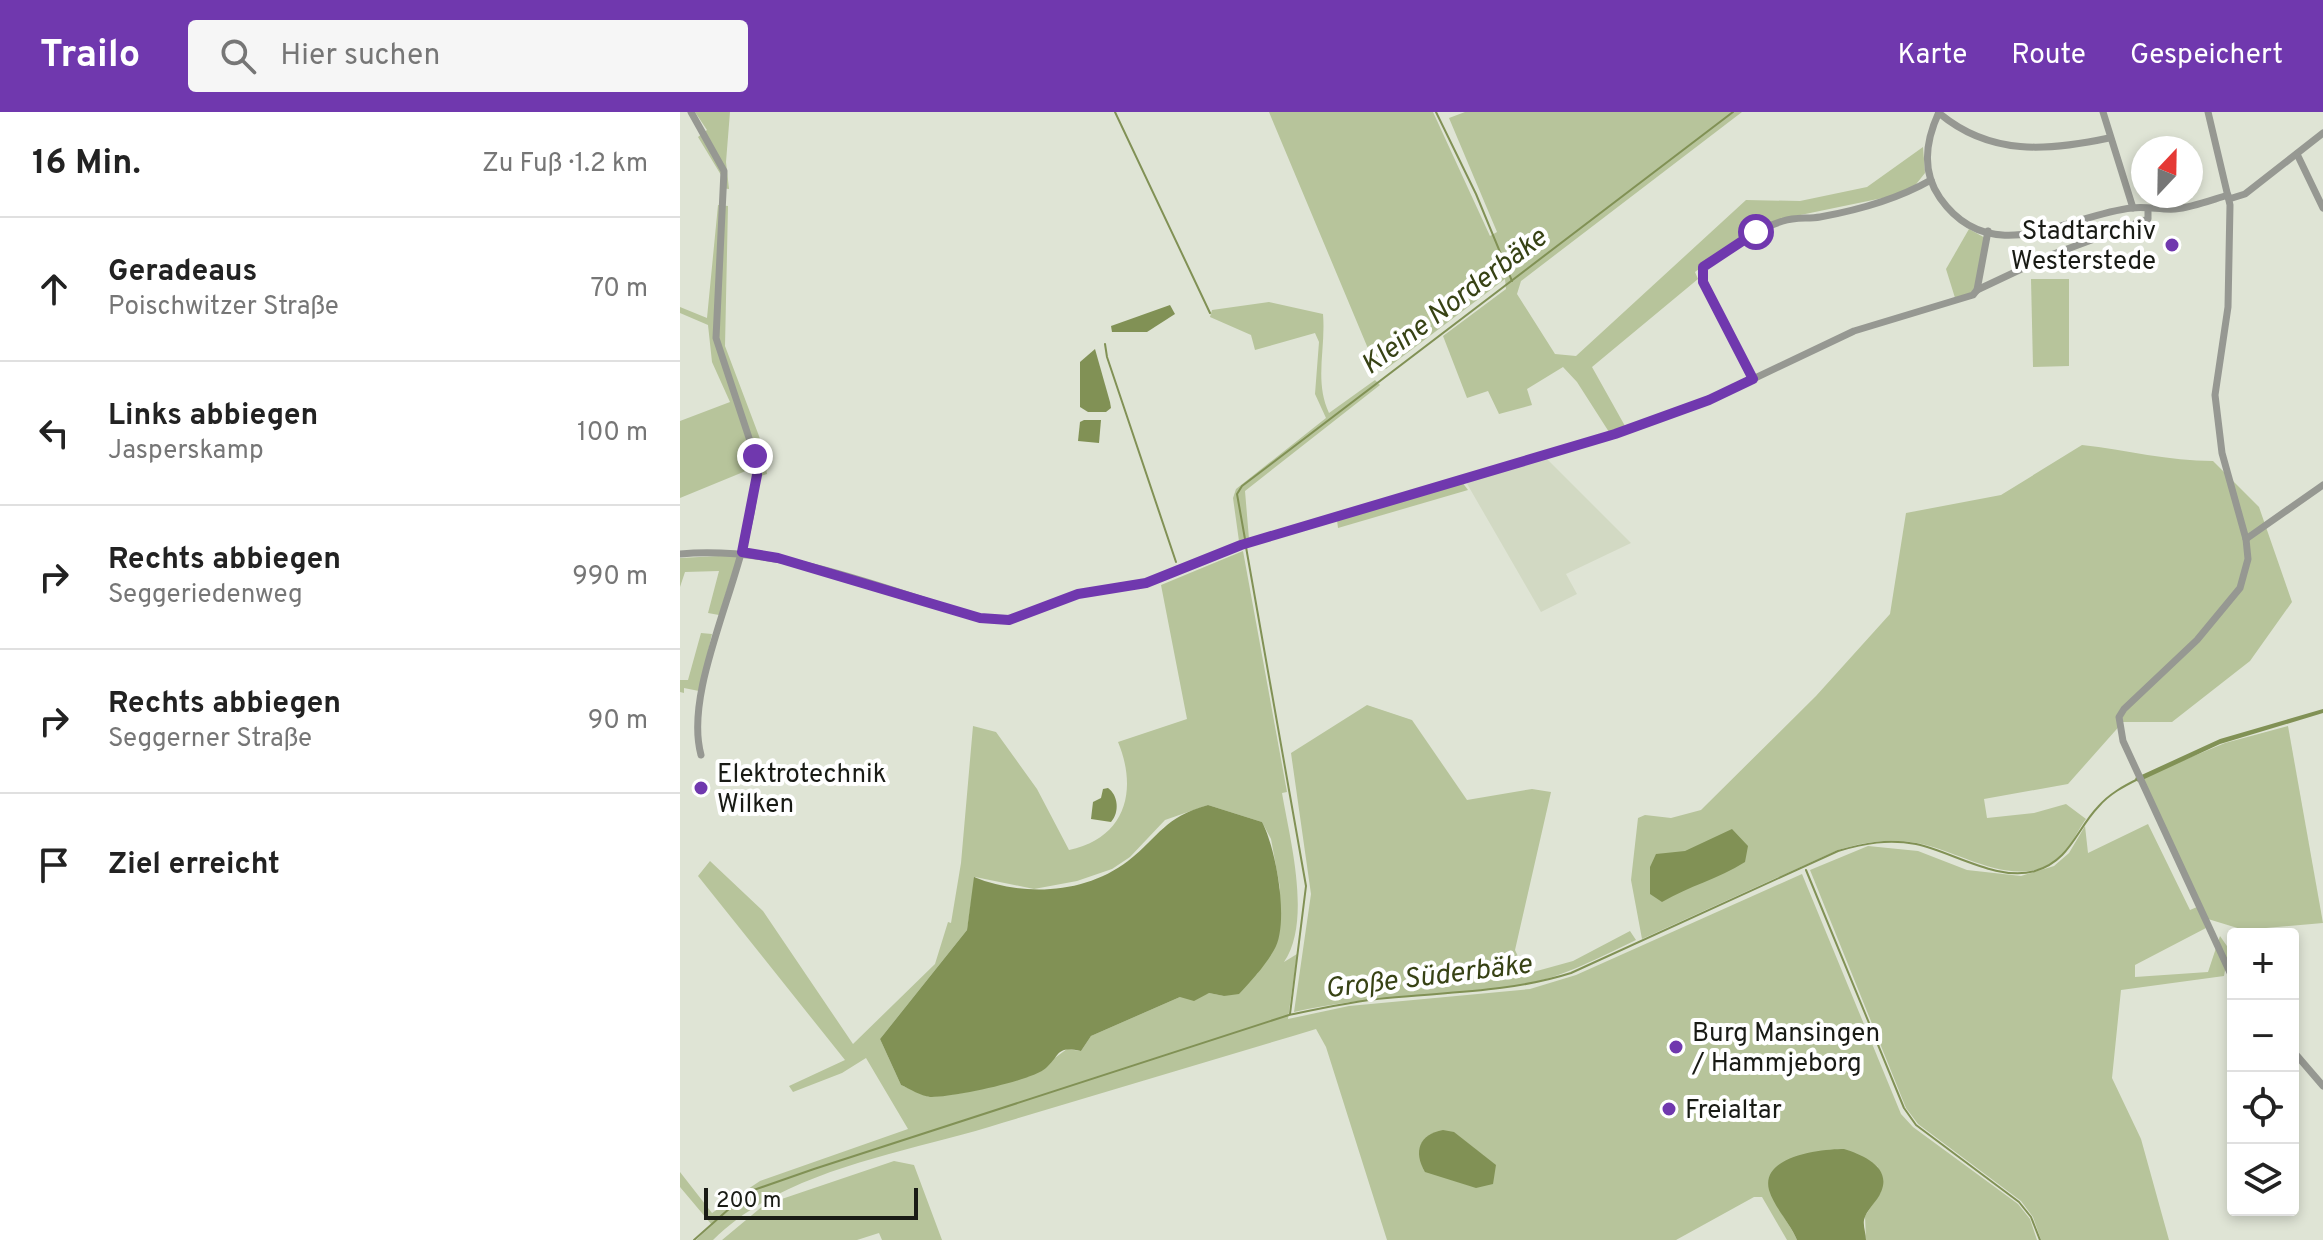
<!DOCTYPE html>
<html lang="de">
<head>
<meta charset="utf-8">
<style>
  :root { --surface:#fff; --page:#f6f6f6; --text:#222; --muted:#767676; --line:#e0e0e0; --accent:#7038ae }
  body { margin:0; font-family:Overpass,sans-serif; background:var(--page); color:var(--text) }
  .controls { position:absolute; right:24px; bottom:24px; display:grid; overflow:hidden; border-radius:8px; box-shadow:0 4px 12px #0003 }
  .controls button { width:72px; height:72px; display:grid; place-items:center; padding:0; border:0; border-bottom:2px solid var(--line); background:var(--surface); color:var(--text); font:40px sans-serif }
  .compass { position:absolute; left:1451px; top:24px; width:72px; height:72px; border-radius:50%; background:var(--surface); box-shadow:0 4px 12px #0003; rotate:22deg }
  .scale { position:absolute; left:24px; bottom:20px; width:214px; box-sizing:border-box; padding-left:8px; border:4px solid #191b15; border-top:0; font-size:22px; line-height:28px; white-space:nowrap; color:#191b15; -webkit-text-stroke:6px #fff; paint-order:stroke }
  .stop { position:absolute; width:24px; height:24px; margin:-18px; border:6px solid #7038ae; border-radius:50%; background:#fff }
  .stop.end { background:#7038ae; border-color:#fff; box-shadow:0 2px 8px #0008 }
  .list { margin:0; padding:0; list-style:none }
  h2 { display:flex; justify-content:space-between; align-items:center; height:104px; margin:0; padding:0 32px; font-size:34px }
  h2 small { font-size:26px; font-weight:400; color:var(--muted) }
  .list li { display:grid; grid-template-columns:52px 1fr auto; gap:24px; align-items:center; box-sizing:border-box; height:144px; padding:0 32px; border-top:2px solid var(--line) }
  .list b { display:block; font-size:30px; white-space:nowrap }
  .list p { margin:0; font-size:26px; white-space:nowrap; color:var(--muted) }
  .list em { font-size:26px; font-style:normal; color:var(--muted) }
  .icon { flex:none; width:44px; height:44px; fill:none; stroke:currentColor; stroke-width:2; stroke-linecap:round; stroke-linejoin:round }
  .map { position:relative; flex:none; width:1643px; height:1128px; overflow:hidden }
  header { display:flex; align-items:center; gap:48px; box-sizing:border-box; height:112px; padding:0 40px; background:var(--accent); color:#fff }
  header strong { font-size:38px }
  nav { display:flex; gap:44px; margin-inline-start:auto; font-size:28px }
  .search { width:560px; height:72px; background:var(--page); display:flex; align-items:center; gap:20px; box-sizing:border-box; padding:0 28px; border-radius:8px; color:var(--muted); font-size:30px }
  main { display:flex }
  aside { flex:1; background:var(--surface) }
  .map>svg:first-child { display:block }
  .built { fill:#d2d9c3 }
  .green { fill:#b7c49b; fill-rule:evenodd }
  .water { fill:#819155 }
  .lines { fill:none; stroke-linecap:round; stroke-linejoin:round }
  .stream { stroke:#819155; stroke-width:2 }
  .minor { stroke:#969892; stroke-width:7 }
  .route { stroke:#7038ae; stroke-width:10 }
  .poi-dot { fill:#7038ae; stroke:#fff; stroke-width:3 }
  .labels { text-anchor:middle; stroke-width:8; stroke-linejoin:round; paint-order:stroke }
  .poi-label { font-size:26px; fill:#191b15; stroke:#fff; text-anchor:start }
  .water-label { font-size:28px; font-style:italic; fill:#374214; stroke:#fff }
</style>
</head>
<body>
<header>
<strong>Trailo</strong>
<div class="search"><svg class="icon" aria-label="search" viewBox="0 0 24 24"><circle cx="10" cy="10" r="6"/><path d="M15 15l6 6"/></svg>Hier suchen</div>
<nav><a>Karte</a><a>Route</a><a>Gespeichert</a></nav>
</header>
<main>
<aside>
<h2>16 Min.<small>Zu Fuß · 1.2 km</small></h2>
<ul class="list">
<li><svg class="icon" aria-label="ahead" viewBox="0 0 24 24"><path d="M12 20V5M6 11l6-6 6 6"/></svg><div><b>Geradeaus</b><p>Poischwitzer Straße</p></div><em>70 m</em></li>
<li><svg class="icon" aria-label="left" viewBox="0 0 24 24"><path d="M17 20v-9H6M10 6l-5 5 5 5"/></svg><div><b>Links abbiegen</b><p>Jasperskamp</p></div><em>100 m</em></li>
<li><svg class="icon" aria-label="right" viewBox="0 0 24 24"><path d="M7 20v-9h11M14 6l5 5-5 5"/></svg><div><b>Rechts abbiegen</b><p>Seggeriedenweg</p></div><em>990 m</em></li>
<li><svg class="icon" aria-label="right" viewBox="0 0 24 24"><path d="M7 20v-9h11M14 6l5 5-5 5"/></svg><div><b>Rechts abbiegen</b><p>Seggerner Straße</p></div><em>90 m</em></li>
<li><svg class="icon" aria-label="arrive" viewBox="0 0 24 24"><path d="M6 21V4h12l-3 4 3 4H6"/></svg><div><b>Ziel erreicht</b></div></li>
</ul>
</aside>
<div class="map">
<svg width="1643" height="1128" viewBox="0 0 1643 1128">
  <rect width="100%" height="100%" fill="#dfe4d5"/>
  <path class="built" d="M866 346 951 431 886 462 897 482 861 500 786 370Z"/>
  <g class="green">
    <path d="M15 0H50L46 50 49 77 40 76 41 63 18 25 27 18Z"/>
    <path d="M589 0H753L810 124 817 120 769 6 785 0H1062L841 169 837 182 875 242 896 244 1066 88 1120 89 1187 75 1243 35 1245 61 1233 76 1222 82 1101 107 1055 130 1015 160 1018 167 912 255 945 314 929 320 897 270 883 255 847 277 852 293 819 302 808 279 787 286 763 224 826 177 825 167 706 257 697 258Z"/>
    <path d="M38 93 48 94 45 234 82 332 87 362 74 366 73 356 0 386V309L50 290 32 250 28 213 0 201V195L27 206Z"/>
    <path d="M1289 117 1307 127 1296 178 1276 189 1266 157Z"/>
    <path d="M1351 167H1389V254L1353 255Z"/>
    <path d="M589 190 643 202C646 237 634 269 649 301L695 268 700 273 565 379 569 427 559 429 553 386 556 377 646 306 635 282 639 230 635 221 575 238 571 223 530 205 532 198Z"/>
    <path d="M1402 333C1446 338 1489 349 1533 349L1579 395 1612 490 1570 549 1492 610H1443L1388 672 1304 687 1307 706 1354 701 1386 692 1406 707C1395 722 1389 741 1373 751 1330 776 1280 739 1237 731 1208 726 1185 730 1158 738L962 827 951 768 958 706 965 703 991 706 1021 698 1136 584 1210 502 1226 401 1321 383Z"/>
    <path d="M782 370 788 378 658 416 657 408Z"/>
    <path d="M563 439 607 680 602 681C610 728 632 809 604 850L617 842 608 907 669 894 850 877 896 863 1122 762 1221 1002 1233 1015 1338 1092 1350 1107 1357 1128H1186L1185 1104 1201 1080 1198 1055C1161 1025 1135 1046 1095 1059 1082 1083 1107 1105 1117 1128H1107L1082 1085H1074L996 1128H707L646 935 636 917C527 950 418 982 309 1015 219 1042 102 1059 33 1128H16L32 1113 0 1075V1060L32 1101 80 1069 228 1017 186 946 162 961 113 980 109 974 165 948 18 764 30 749 83 799 173 932 255 852 268 810 271 811 281 751 293 614 316 620 357 677 389 738C446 726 458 678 438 630L507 607 481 473ZM528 693 582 710 591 727 600 776 585 849 577 862 544 884 529 881 500 885 411 924 401 939 387 937 350 964 282 981 249 985 221 973 200 927 287 818 295 765 354 777 397 769 432 757 450 745 485 708Z"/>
    <path d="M58 443 39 503 28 501 39 459 5 460 0 475V446Z"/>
    <path d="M21 521 32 522 19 579 4 576V581L0 580V568H8Z"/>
    <path d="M687 593 732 608 787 688 852 677 871 680 835 838 846 862 893 849 950 819 956 828C918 846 878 868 835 874 761 885 688 883 614 900L631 782 611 641Z"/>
    <path d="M1608 614 1643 811 1564 818 1528 807 1461 666 1545 631Z"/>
    <path d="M1468 712 1510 798 1517 795 1526 816 1455 853V865L1528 860 1540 824 1549 837 1544 864 1441 878 1432 966 1461 1027 1489 1128H1361L1353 1105 1341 1089 1238 1012 1226 996 1130 758 1188 734 1238 739 1287 758 1341 764 1374 754 1389 741 1405 714 1408 741Z"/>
    <path d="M214 1049 234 1053 262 1128H202L199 1121 177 1128H42L84 1093Z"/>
  </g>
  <g class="water">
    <path d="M490 193 495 202 467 220H432L431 214Z"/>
    <path d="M415 237 430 290 431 296 426 300H408L400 295V250Z"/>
    <path d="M404 308H421L419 331 398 329 400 310Z"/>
    <path d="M1643 597V601L1540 632 1458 670 1455 666 1540 627Z"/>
    <path d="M428 676C438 683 440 700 431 710L411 707 413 690 421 686 423 677Z"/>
    <path d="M528 693 582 710C596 736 610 812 594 838 585 854 571 869 559 882L544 884 529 881 514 889 500 885 411 924 401 939C375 934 381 943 366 956 352 969 270 986 250 985 241 984 230 977 221 973L200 927 287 818 294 765C343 785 405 782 448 749 481 723 483 706 528 693Z"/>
    <path d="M1052 717 1068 734 1065 750C1038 767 1009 774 982 790L970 782V755L976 742 1005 739Z"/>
    <path d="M763 1018 774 1020 816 1053 813 1072 796 1076 745 1060C733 1040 739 1022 763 1018Z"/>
    <path d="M1164 1037C1183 1043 1212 1055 1201 1080 1197 1090 1186 1098 1184 1108 1183 1115 1186 1121 1186 1128H1117C1110 1111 1094 1095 1089 1078 1080 1043 1144 1037 1164 1037Z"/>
  </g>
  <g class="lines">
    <g class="stream">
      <path d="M435 0 530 201"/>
      <path d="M756 0 796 82 832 169"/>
      <path d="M425 232 427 245 496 450"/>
      <path d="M565 427 557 382 562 374 1053 0"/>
      <path d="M566 435 626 774 610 902"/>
      <path d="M1126 758 1224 996 1236 1013 1339 1090 1351 1105 1360 1128"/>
      <path d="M14 1128 68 1080 134 1057 609 903C642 896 674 889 707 886 770 880 831 880 891 861L1158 739C1185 731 1208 727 1236 732 1273 740 1318 770 1355 759 1390 749 1396 718 1418 695 1429 682 1444 674 1458 667"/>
    </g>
    <g class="minor">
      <path d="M11 0 44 59 36 226 75 344C84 434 0 566 21 643"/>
      <path d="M1259 0C1246 28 1241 59 1260 86 1312 160 1390 102 1452 96 1466 94 1481 98 1495 97 1513 95 1531 88 1548 83"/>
      <path d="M1423 0 1453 96"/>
      <path d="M1528 0 1550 93 1548 195 1535 283 1542 341 1566 427 1568 447 1560 476 1517 528 1444 597 1439 605 1443 629 1553 867"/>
      <path d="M1259 1C1310 44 1368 39 1429 26"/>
      <path d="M1617 42 1643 96"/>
      <path d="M1549 87 1565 82 1643 21"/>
      <path d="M1297 178 1308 119"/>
      <path d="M1073 267 1023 170V155C1048 138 1073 118 1103 109 1115 105 1128 107 1140 105 1179 98 1216 88 1251 68"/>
      <path d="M1566 427 1643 373"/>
      <path d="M0 442C103 433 203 477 300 506L329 508 398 482 466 471 561 433 935 322 1029 288 1174 219 1293 183 1297 178 1371 143 1468 107V97"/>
      <path d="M1613 939 1643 974"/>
    </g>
  </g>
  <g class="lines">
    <path class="route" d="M75 344 77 363 62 440 98 446 300 506 329 508 398 482 466 471 561 433 935 322 1029 288 1073 267 1023 170V155L1076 120"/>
  </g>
  <g class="poi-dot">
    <circle cx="1492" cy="133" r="8"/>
    <circle cx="21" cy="676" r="8"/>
    <circle cx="996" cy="935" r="8"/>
    <circle cx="989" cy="997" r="8"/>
  </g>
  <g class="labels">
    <g class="poi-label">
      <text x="1476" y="127" text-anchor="end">Stadtarchiv<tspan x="1476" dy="30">Westerstede</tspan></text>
      <text x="37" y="670">Elektrotechnik<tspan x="37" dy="30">Wilken</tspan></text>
      <text x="1012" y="929">Burg Mansingen<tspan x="1012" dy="30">/ Hammjeborg</tspan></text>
      <text x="1005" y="1006">Freialtar</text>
    </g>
    <g class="water-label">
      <text transform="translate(773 188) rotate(-37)" y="10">Kleine Norderbäke</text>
      <text transform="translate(748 863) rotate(-7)" y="10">Große Süderbäke</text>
    </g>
  </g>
</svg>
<div class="controls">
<button>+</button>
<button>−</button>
<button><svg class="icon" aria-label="locate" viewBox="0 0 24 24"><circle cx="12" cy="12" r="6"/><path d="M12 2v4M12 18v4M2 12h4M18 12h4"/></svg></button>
<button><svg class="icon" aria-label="layers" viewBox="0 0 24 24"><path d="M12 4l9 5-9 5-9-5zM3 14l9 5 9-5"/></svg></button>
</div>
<svg class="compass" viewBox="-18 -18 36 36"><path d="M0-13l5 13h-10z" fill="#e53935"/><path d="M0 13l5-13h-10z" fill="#767676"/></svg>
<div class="scale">200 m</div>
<div class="stop" style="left:1076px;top:120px"></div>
<div class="stop end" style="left:75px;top:344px"></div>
</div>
</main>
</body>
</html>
